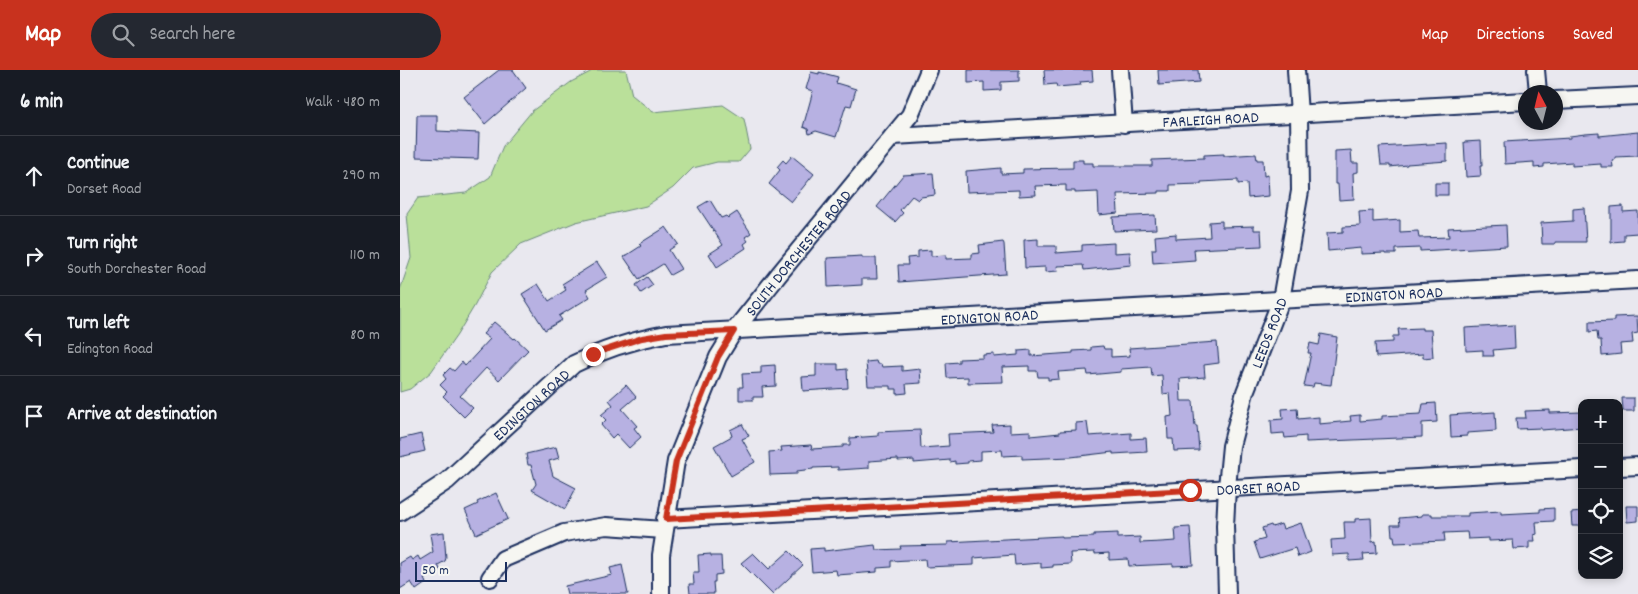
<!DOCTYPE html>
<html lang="en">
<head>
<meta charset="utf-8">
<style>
  :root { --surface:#171b24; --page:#242831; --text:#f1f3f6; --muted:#9ea1a6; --line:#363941; --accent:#c8321e }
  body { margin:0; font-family:Dekko,sans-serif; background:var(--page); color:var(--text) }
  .controls { position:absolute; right:15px; bottom:15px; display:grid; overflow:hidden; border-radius:10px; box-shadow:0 2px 8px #0003 }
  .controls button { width:45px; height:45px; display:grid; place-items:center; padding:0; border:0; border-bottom:1px solid var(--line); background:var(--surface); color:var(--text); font:25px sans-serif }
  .compass { position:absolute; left:1118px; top:15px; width:45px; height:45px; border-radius:50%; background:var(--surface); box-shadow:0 2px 8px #0003; rotate:353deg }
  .scale { position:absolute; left:15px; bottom:12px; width:92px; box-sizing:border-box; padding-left:5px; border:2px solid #1b2f5e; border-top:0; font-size:14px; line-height:18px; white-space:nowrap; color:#1b2f5e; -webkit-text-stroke:4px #f6f6f2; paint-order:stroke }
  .stop { position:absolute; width:15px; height:15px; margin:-11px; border:4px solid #c8321e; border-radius:50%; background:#fff }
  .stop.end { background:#c8321e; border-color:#fff; box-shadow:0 1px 5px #0008 }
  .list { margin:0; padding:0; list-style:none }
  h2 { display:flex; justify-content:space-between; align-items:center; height:65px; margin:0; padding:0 20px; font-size:21px }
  h2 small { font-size:16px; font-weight:400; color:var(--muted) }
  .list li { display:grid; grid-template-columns:32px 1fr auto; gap:15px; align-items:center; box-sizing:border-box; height:80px; padding:0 20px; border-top:1px solid var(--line) }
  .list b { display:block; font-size:19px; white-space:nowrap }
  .list p { margin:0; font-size:16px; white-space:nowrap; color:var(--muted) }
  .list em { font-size:16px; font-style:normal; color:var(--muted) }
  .icon { flex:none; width:28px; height:28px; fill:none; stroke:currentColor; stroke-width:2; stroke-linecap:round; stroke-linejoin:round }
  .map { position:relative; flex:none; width:1238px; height:524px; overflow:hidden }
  header { display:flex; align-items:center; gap:30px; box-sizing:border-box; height:70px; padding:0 25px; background:var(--accent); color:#fff }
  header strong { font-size:24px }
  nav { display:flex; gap:28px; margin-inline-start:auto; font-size:18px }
  .search { width:350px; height:45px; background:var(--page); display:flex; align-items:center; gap:12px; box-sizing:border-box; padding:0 18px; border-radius:28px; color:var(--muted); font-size:19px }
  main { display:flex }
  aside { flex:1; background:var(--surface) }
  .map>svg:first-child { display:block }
  .green { fill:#bae09a; stroke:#6a887c }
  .building { fill:#b7b1e2; stroke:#1b2f5e }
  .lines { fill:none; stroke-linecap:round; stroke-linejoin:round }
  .minor-casing { stroke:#1b2f5e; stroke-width:20 }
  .minor { stroke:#f6f6f2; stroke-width:16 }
  .route { stroke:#c8321e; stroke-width:6 }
  .labels { text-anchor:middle; stroke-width:4.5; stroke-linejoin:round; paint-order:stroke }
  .street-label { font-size:16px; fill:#1b2f5e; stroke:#f6f6f2 }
</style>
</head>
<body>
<header>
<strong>Map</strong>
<div class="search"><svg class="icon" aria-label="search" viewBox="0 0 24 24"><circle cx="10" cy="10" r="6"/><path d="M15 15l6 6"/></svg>Search here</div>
<nav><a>Map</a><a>Directions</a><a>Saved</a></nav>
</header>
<main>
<aside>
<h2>6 min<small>Walk · 480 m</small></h2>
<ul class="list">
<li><svg class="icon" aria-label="ahead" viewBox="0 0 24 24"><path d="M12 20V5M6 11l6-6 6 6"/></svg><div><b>Continue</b><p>Dorset Road</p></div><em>290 m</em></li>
<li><svg class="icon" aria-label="right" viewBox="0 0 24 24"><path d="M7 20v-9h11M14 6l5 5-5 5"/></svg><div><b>Turn right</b><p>South Dorchester Road</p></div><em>110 m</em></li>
<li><svg class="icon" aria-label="left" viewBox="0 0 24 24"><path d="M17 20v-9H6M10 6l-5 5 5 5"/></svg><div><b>Turn left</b><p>Edington Road</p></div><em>80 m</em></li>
<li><svg class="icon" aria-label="arrive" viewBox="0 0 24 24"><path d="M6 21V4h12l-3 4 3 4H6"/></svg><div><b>Arrive at destination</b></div></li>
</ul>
</aside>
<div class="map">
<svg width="1238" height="524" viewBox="0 0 1238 524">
  <rect width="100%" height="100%" fill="#e9e8ef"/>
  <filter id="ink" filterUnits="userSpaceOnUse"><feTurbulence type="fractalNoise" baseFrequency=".02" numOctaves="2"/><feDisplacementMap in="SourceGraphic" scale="10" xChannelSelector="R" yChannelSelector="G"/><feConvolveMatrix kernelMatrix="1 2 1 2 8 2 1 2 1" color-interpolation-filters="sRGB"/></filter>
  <g filter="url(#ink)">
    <path class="green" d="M194 0H226L232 25 253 42 323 35 344 49 350 79 339 92H317L293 98 273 118 246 136 176 152 121 174 92 202 75 235 57 265 31 302 10 319 0 322V220L11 188 7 144 18 128 66 123 90 107 103 76 132 41 171 12Z"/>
    <g class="building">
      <path d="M99 0H113L126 18 85 54 64 27Z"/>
      <path d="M568 0H619V11L601 12V20L584 21V12L568 13Z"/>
      <path d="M644 0H692L693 11 680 12 681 15 657 17 656 14 645 15Z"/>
      <path d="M758 0H798L799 12 759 15Z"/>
      <path d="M411 2 419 4V2L438 7 436 13 456 19 451 36 446 35 436 67 416 61 409 64 408 59 403 57 413 21 406 19Z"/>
      <path d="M17 45H37V61L79 63 78 89 16 87Z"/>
      <path d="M1238 62V86L1215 87V90H1212L1213 97H1201V94L1172 96V92L1144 94V97L1134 98V92L1105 94 1104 72 1170 68V66L1185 64 1199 63V66Z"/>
      <path d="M1081 71 1082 96H1080L1081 106 1066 107 1064 72Z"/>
      <path d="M1047 73V91L1007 94V95L990 97V95H981L979 77Z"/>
      <path d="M951 80 952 93H958V102L953 103 954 129 939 130 938 114H935V81Z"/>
      <path d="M824 84V86L856 84 857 90H863L864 106 868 105 869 126 848 128 847 113 838 114V110L801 112V114L770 115V121H759V123L717 124 718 143 699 145 698 122 675 123V121H666V115L635 116 636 125 619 126V120L567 122 566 101 601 98V104L623 103V99L673 98V90H683V93H693V96H752V90L804 88V85Z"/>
      <path d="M392 86 414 104 391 132 369 114 380 100 377 97 383 90 386 93Z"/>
      <path d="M533 103 535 125 521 127 518 130 512 126 500 140 503 143 495 152 477 137 503 105Z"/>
      <rect x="1035" y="113" width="13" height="12"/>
      <path d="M310 130 321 148 326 146 328 148 337 142 351 163 345 167 348 171 344 174 346 178 317 197 309 184 323 175 298 137Z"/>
      <path d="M1223 136V142L1238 141V163L1224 164V171L1211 172V137Z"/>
      <path d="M1184 138 1186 172H1155V174H1142L1141 153 1173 151V139Z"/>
      <path d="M973 141V152L1000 150V162L1018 161 1019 168 1049 167 1048 158 1106 155 1107 176 1020 181V178L996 179V184H985V183L961 184V178L928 181 927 163 943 162V157L960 156 959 142Z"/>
      <path d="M755 145 756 159 714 161 713 147Z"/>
      <path d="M822 151V157L854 156V160H861L862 176 794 179 795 190 753 193 752 179H756L755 166 776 164V169L810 167 809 152Z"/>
      <path d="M266 157 278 174 269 180 281 199 270 205 263 194 239 209 224 187 241 176 239 174Z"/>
      <path d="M638 169V176H656V183L682 181V175L714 173V183L730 182 731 195 684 200 683 195 657 196 658 201 645 202V197L625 198 624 170Z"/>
      <path d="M603 172 604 174 606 204 499 212 498 195H508L507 188 518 187V181L531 180V186L546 185V189L572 188V184L580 183 579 175Z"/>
      <path d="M462 186V188H476L477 209H462V215L428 217 427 188Z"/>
      <path d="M197 192 207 207 186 220 190 227 159 246 162 250 145 260 122 224 138 214 149 231 166 220 162 214Z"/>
      <path d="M247 207 253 215 241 223 236 215Z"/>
      <path d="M1237 246 1238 263 1232 264 1233 273 1220 274 1221 284 1202 286 1201 270H1198L1197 261 1189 262V252L1214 251V247Z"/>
      <path d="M94 252 114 269 115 268 128 280 99 310 86 298 60 326 73 338 64 347 43 326 47 322 40 315 46 309 43 305 50 298 54 301 62 292 65 296 90 269 83 264Z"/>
      <path d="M1114 255 1115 278 1093 280 1094 286H1083V280L1066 281 1065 258Z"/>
      <path d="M1022 258V260H1031L1033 287 1023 288V284L976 287 975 273 993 272V266H999L998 259Z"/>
      <path d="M921 264 937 267 931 315 914 313 913 317 904 316 911 283H908L910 273 919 275Z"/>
      <path d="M817 272 819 293 804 295 805 307 780 309 781 331H793L795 356H797L799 380 774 381 773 369H768L767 347 772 346 770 323 763 324 762 305 752 306 751 297 721 299V302L688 305 687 300 658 302 659 309 648 310V307H638L637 301H629V296L602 297 603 312 568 313V307L547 308 546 293 559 292V289L583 288V285L594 284V287L618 285V281L631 280V286L673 283V281L691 280V277L703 276 704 279H711V287L730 286 729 278Z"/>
      <path d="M476 291 477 294H481L482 297 502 296V301L520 299 521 313 506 314 507 323 497 324V319H491V316H468L466 292Z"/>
      <path d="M416 294H438V300L447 299 448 318 403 321 402 307 416 306Z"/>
      <path d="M375 295 376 316 362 317 363 327H353V330H339V317H343L342 304 361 303V296Z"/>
      <path d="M226 315 236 327 222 339 237 356 234 358 241 367 229 378 216 364 212 368 201 355 206 350 201 345 213 335 209 330Z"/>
      <path d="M1222 328H1234V341H1223Z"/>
      <path d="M1036 333 1037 352 1022 353V367L906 372V366L885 368 884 363 872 364 871 350 883 349 882 339 897 338 898 349 919 347V354L951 351 950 346 960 345V351L982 349V346L1021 344 1023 334Z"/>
      <path d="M1150 340V343L1182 342V357L1141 360V358L1117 359 1116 348H1126L1125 341Z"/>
      <path d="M1095 342 1096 361 1067 363V366L1051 367 1050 345Z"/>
      <path d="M687 352 689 366 731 363V369L746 368 747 382 713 384V382L671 387 622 389V385L603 386 602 380 581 381V390L568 391V393L555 394V391L550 392V390L514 393V390L498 391V389L469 391V398L438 400V397L413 398V399L397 401V404L370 405 369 382 382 381 381 377 411 375 412 379 443 377V375H450V368L478 366V362L520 360 521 378 549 376 548 364 593 362 592 355 610 354V362L630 361V366L660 363V361L676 360V353Z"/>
      <path d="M342 354 349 366 342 369 355 392 331 406 314 376 332 366 330 360Z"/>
      <path d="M21 364 25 381 0 387V369Z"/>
      <path d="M156 377 159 388 149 391 153 406 176 418 165 439 132 420 136 414 131 395H128L126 384Z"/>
      <path d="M96 423 108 449 76 464 65 440 78 434 77 432Z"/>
      <path d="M1226 436H1238V451L1227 452Z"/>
      <path d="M1154 438V451L1136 452 1137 464 1134 465 1135 471H1129V478L1114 479 1113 470 1089 471V468L1068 469 1067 462 1044 463 1045 471 995 473 994 466H992L991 455H1000L999 448 1022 446V444H1032V446H1068V443L1101 441V444L1140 442V439Z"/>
      <path d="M1182 442V456H1172L1171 443Z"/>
      <path d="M971 448 972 472 976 471 977 483 963 484 964 490 949 491V484L932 485 931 470 945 469 944 452H955V449Z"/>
      <path d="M901 453 911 482 898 487 895 478 860 489 854 472 865 469 862 458 871 455 872 457 881 454 883 459Z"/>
      <path d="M790 457 793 495 773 496V494L729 496 728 489 709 490V483L695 484V482L670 483 671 494 653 495V497L641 498V493L615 495 614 485 574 488V495L526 497 525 489 491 491V497L477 498V502L437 505 436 500 412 502 410 479 424 478V481L475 475 476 480 501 479 500 476 548 475V472L662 466V468L694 467V464L718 463V468L740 467V473L761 472 776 471 775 458Z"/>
      <path d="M44 462 46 488 45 491 38 495 40 499 24 509 26 513 16 520 11 512 0 519V493L10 487 12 490 18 486 20 490 33 482 30 464Z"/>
      <path d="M389 481 403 495 372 524 341 493 353 483 369 499Z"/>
      <path d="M311 484V486H321L322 504 315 505V512H313L314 524H290L289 514H294L293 502H299L298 485Z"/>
      <path d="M222 495 228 524H167L165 516 212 505 210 498Z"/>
    </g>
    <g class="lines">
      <g class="minor-casing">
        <g id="minor">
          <path d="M720 0 724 54"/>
          <path d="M1136 0 1138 22"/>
          <path d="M1156 30 1238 26"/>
          <path id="s1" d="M493 66 1126 31"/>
          <path d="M1219 397 1238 396"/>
          <path id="s2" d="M0 442 47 411 174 294C204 279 234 270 266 264L1238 210"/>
          <path id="s3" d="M265 449 1182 399"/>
          <path d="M90 508 103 489 164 463 206 456 264 460"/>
          <path id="s4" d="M261 524V485L276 391 318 287 334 261 380 203 510 45 529 0"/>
          <path id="s5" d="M827 524 825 456 827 417 831 376 845 322 881 230 900 121 899 44 896 0"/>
        </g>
      </g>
      <use href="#minor" class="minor"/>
    </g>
  </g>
  <g class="lines" filter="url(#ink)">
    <path class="route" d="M193 284 242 268 266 264 334 261 318 287 276 391 266 449 790 420"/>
  </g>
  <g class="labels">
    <g class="street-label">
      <text dy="6" stroke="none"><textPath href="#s1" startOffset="318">FARLEIGH ROAD</textPath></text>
      <text dy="6" stroke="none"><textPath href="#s4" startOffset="378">SOUTH DORCHESTER ROAD</textPath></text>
      <text dy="6" stroke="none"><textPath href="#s2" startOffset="1055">EDINGTON ROAD</textPath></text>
      <text dy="6" stroke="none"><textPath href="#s2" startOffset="650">EDINGTON ROAD</textPath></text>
      <text dy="6" stroke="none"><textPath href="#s5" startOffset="268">LEEDS ROAD</textPath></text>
      <text dy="6" stroke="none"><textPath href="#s2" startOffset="170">EDINGTON ROAD</textPath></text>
      <text dy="6" stroke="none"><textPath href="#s3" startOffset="594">DORSET ROAD</textPath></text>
    </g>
  </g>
</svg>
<div class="controls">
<button>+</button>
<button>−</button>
<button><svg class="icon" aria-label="locate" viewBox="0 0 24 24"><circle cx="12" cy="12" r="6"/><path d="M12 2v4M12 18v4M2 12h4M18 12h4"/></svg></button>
<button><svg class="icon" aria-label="layers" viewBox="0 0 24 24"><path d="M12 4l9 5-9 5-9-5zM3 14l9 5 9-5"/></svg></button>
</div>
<svg class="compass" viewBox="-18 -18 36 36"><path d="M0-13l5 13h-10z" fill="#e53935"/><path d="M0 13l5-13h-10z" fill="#9ea1a6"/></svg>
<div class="scale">50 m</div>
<div class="stop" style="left:790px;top:420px"></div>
<div class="stop end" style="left:193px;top:284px"></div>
</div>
</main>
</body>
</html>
